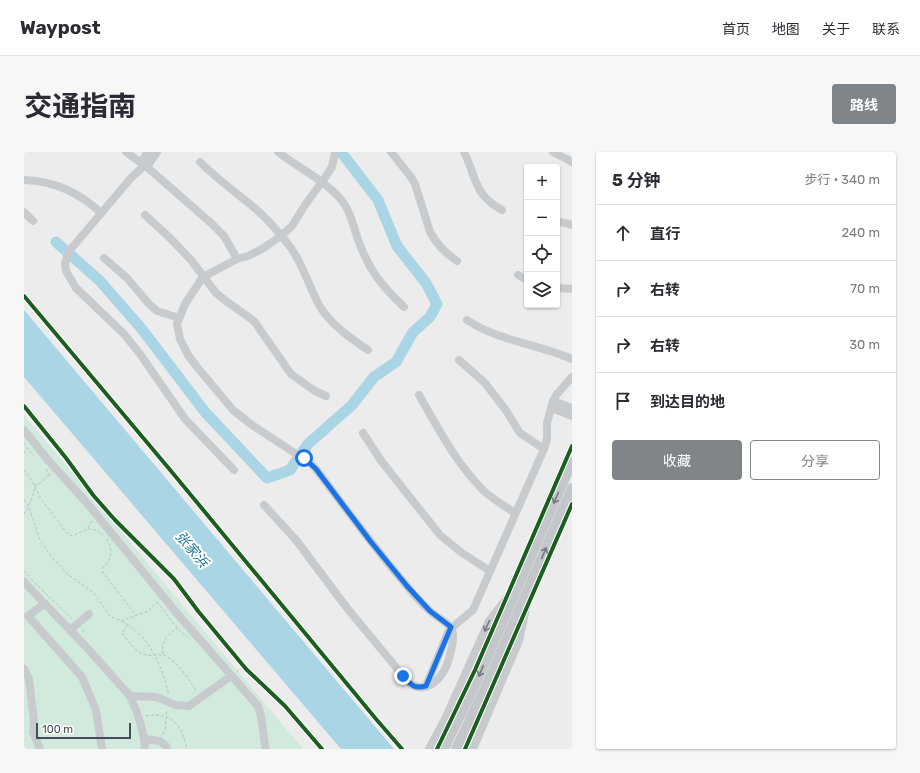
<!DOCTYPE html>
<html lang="zh">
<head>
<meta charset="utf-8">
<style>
  :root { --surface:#fff; --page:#f7f7f7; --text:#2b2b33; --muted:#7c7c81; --line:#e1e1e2; --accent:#80858a }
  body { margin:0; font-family:Rubik,"Noto Sans SC",sans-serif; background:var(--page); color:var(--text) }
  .controls { position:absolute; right:12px; top:12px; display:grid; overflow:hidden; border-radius:4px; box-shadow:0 1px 3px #0004 }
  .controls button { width:36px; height:36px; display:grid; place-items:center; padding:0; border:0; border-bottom:1px solid var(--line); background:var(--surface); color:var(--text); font:20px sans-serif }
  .scale { position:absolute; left:12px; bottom:10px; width:95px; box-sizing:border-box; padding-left:4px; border:2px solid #464d56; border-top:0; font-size:11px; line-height:14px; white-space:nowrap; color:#464d56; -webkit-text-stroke:3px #fff; paint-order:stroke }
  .stop { position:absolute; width:12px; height:12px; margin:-9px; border:3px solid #1a73e8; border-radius:50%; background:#fff }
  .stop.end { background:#1a73e8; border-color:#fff; box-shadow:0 1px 4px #0008 }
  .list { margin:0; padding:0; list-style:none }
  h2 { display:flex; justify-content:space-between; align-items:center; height:52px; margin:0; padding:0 16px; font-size:17px }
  h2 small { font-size:13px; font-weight:400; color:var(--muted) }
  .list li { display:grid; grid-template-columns:26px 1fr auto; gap:12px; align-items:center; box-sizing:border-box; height:56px; padding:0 16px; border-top:1px solid var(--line) }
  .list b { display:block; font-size:15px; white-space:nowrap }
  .list em { font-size:13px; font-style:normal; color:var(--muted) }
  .actions { display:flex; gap:8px; padding:12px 16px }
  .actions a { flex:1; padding:9px 0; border:1px solid var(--accent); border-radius:4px; text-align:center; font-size:14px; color:var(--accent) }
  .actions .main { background:var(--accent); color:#fff }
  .icon { flex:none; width:22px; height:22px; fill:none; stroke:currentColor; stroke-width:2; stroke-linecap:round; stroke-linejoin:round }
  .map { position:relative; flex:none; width:548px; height:597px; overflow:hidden; border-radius:4px }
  header { display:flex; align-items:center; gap:24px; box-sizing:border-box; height:56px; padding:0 20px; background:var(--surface); border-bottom:1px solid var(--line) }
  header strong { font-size:19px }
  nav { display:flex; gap:22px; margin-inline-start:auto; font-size:14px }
  .intro { display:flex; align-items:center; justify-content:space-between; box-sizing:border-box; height:96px; padding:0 24px }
  h1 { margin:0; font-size:28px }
  .button { padding:10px 18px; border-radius:4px; background:var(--accent); color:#fff; font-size:14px; font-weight:700 }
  main { display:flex; gap:24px; padding:0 24px }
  aside { flex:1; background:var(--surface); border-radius:4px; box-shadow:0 1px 3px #0004 }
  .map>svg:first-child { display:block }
  .green { fill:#d2eadd }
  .water { fill:#aad5e4 }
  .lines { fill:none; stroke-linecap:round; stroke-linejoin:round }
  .river { stroke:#aad5e4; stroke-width:11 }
  .path { stroke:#b6c1bd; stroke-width:1; stroke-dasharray:3 2; stroke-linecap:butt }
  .minor { stroke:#c8cbcd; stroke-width:8 }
  .major { stroke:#c4c7ca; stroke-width:10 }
  .cycleway-casing { stroke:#fff; stroke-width:6 }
  .cycleway { stroke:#1b5e20; stroke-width:4 }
  .oneway { stroke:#72787f }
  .oneway2 { stroke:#747980 }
  .route { stroke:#1a73e8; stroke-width:5 }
  .labels { text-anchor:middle; stroke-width:4; stroke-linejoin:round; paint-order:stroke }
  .water-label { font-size:14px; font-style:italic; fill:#1a7595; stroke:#fff }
</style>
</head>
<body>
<header>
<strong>Waypost</strong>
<nav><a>首页</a><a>地图</a><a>关于</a><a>联系</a></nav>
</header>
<div class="intro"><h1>交通指南</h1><a class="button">路线</a></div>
<main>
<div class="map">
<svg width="548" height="597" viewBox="0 0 548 597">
  <rect width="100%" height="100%" fill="#edecec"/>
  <path class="green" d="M0 263 279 597H0Z"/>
  <path class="water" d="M0 158 370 597H317L0 225Z"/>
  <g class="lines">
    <path class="river" d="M32 90 76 129 117 176 181 260 243 326 266 318 284 292 328 253 350 225 372 210 389 180 406 165 413 152 402 131 373 94 354 48 317 0"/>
    <g class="path">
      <path d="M0 291 4 298 10 303"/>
      <path d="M0 301 4 298"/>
      <path d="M22 317 25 323 28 325"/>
      <path d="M0 318 7 327 17 347 43 381 48 384C63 378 65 372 79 383"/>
      <path d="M0 348 5 355 16 388 26 403 42 421 70 441 86 464 97 469 124 459 133 450"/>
      <path d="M0 362C6 353 9 344 11 333 20 331 21 324 27 322"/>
      <path d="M64 376 68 368"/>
      <path d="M83 387C90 401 87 406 78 417L79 421 112 463"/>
      <path d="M0 419 5 424"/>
      <path d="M7 427 48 467"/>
      <path d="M133 450 153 476 163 485"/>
      <path d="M98 469C127 486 137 512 145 543"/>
      <path d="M103 473 98 481C105 489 112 502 123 503 128 504 135 502 139 503 152 507 166 529 173 540"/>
      <path d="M58 478 61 481"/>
      <path d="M139 502C137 489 143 483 153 476"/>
      <path d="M213 520 220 514"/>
      <path d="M122 564C147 559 158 573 163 597"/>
      <path d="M139 582 141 578 143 558"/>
    </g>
    <g class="minor">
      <path d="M102 0 123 15 187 71 200 84 213 107"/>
      <path d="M254 0C274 16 308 32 321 53 328 64 330 78 335 90 345 119 359 135 380 155"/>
      <path d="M367 0 387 25 391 32 406 80C413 93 421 101 433 109"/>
      <path d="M440 0C453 26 449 42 478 58"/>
      <path d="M529 0 548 10"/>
      <path d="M117 10 124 0"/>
      <path d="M176 10C192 26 210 39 227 53 242 65 255 80 267 96 279 113 285 134 295 153 306 172 326 186 344 198"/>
      <path d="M121 13 107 26 46 98 41 111 42 119 52 136 100 182 116 202 161 267 210 318"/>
      <path d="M123 15 133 0"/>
      <path d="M0 28C30 29 56 41 77 61"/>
      <path d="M0 60 9 69"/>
      <path d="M121 63 146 86 167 108 192 141 202 149 230 169 267 222 291 239 302 244"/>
      <path d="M533 69 548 73"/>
      <path d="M80 106 103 126 125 152 133 159 155 166"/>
      <path d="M494 123 503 128"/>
      <path d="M533 136 548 137"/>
      <path d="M443 168C474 189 514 192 548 207"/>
      <path d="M435 208 461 231 481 257 496 281 520 297"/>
      <path d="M395 243C414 276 432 311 459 338 468 347 481 354 491 361"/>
      <path d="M529 249 548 256"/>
      <path d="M527 256 548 264"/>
      <path d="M0 278 24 308 63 351 151 459 234 554C240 569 238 582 242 597"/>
      <path d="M339 281 358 310 416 383 438 401 466 419"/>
      <path d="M240 353 272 388 323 456 385 531C397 540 410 534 418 522 424 514 433 484 427 476 422 469 412 465 406 459 398 452 390 443 383 434 351 397 322 357 292 317L286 311 228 273 209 258 173 215 164 203 156 187 153 172 161 152 179 125 213 107 224 104 238 97 257 84 268 74 281 53 302 24 308 15 311 0"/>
      <path d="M0 430 66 499 106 544 132 545 152 553 165 554 207 524"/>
      <path d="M20 452 4 464 58 525 72 558 78 597"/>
      <path d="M46 478 65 462"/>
      <path d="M0 517 5 527 10 569 9 580 16 597"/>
      <path d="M402 534 425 478 449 458 520 297 523 287V271L529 249 533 242 548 225"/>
      <path d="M106 544C114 561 120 579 121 597"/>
      <path d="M121 587 136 589 142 594 143 597"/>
      <path d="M405 597 421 567 465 469 490 437"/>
      <path d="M449 597 495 489 501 461 503 444"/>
    </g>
    <g class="major">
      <path d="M420 597 452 531 548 310"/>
      <path d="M432 597 461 536 548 336"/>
    </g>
    <g class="cycleway-casing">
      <g id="cycleway">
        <path d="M0 144 147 319 352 567 378 597"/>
        <path d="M0 254 42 306 69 343 91 368 150 427 174 459 222 517 261 554 298 597"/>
        <path d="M413 597 451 518 548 294"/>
        <path d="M441 597 548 352"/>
      </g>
    </g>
    <use href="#cycleway" class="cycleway"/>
  </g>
  <defs><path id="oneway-shaft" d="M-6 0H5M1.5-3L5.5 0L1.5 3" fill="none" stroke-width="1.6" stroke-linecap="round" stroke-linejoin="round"/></defs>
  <g class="oneway">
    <use href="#oneway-shaft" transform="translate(532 346) rotate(114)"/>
    <use href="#oneway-shaft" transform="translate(520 401) rotate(-67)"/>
    <use href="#oneway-shaft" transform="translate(457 519) rotate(113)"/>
  </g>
  <use class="oneway2" href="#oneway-shaft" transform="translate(463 474) rotate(115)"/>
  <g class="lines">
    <path class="route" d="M280 306 292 317 347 390 383 434 406 459 427 475 402 534C390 537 387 533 379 524"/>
  </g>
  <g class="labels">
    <g class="water-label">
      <text transform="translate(168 397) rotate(50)" y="5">张家浜</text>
    </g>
  </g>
</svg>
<div class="controls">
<button>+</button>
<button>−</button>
<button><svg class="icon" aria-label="locate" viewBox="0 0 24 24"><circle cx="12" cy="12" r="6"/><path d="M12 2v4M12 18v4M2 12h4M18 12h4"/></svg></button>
<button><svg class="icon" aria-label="layers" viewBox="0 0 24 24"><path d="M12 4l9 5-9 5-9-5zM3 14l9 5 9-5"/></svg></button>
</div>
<div class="scale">100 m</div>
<div class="stop" style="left:280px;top:306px"></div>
<div class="stop end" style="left:379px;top:524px"></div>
</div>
<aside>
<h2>5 分钟<small>步行 · 340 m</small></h2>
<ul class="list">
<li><svg class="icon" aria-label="ahead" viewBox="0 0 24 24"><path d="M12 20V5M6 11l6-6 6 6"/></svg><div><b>直行</b></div><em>240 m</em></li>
<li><svg class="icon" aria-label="right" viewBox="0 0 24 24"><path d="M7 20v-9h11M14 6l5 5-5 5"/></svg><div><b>右转</b></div><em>70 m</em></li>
<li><svg class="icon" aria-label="right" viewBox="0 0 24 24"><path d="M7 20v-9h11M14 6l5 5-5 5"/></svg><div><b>右转</b></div><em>30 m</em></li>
<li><svg class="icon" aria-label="arrive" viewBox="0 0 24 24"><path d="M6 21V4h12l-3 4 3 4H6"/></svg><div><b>到达目的地</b></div></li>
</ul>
<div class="actions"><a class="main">收藏</a><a>分享</a></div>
</aside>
</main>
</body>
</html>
